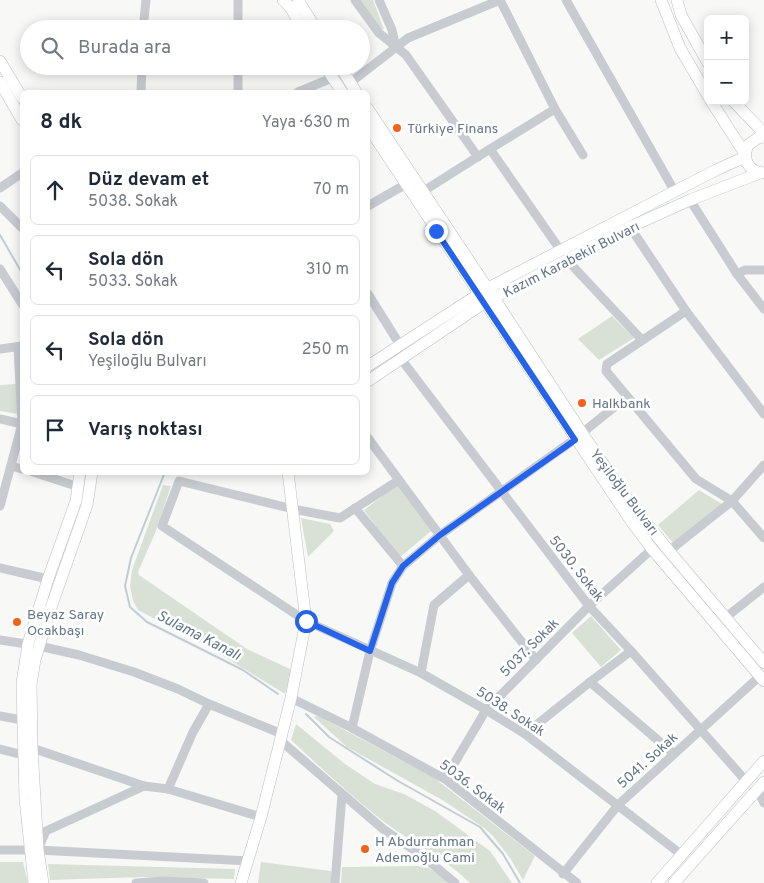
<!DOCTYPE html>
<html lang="tr">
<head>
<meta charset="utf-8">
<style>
  :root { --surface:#fff; --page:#f6f6f7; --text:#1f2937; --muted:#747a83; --line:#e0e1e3 }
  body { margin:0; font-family:Overpass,sans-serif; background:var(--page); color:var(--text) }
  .controls { position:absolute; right:15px; top:15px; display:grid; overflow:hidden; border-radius:8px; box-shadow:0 2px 12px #0003 }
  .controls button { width:45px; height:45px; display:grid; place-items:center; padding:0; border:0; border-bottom:1px solid var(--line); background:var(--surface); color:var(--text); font:25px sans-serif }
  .stop { position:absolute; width:15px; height:15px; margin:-11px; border:4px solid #2563eb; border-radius:50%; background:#fff }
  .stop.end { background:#2563eb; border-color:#fff; box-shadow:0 1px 5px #0008 }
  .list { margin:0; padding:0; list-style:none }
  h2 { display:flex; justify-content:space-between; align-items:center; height:65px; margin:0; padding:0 20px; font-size:21px }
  h2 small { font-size:16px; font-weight:400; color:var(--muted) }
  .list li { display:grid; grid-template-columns:32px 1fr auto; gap:15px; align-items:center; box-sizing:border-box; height:70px; margin:0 10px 10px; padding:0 10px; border:1px solid var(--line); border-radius:8px }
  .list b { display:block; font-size:19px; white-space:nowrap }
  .list p { margin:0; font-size:16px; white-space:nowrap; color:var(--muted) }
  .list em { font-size:16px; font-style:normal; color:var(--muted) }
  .icon { flex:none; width:28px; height:28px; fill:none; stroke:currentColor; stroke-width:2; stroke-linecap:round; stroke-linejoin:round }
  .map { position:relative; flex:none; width:764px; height:883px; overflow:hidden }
  .search { position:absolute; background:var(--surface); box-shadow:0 2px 12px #0003; left:20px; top:20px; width:350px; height:55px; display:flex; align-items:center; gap:12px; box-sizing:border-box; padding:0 18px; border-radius:28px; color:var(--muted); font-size:19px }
  .panel { position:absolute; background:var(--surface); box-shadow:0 2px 12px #0003; left:20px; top:90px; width:350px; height:385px; border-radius:8px }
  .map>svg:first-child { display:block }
  .green { fill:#d9e1d6 }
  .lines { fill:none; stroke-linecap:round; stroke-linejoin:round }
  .stream { stroke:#c2cdd3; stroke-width:2 }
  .major-casing { stroke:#bbbfc3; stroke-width:12 }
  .minor { stroke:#c8ccd0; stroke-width:9 }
  .major { stroke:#fff; stroke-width:11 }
  .route { stroke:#2563eb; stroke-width:6 }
  .poi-dot { fill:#f4611b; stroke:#fff; stroke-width:2 }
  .labels { text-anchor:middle; stroke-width:5; stroke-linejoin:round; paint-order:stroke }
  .poi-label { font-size:14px; fill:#65768a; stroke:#fff; text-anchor:start }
  .street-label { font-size:14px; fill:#65768a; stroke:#fff }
  .water-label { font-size:15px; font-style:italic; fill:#617785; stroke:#fff }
</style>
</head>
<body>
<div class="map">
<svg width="764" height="883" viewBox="0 0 764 883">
  <rect width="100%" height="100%" fill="#f8f9f6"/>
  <g class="green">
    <path d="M360 0H373L384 29H381Z"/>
    <path d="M612 316 634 338 599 360 578 339Z"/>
    <path d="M16 384 18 414 0 411V385Z"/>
    <path d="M398 484 431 531 399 558 364 510Z"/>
    <path d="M163 485 171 486 156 531 138 572 139 575 247 649 292 670 285 694 210 648 138 610 133 601 130 586 132 570Z"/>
    <path d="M699 490 722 504 673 543 658 525Z"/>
    <path d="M301 518 330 524 334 531 308 557Z"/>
    <path d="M591 616 621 650 601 667 572 633Z"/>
    <path d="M318 716 433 777 535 856 523 880 510 858 493 836 484 828 444 801 347 747 314 717Z"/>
    <path d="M296 724 345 764 375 784 404 794 435 811 490 851 512 883H470C445 858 412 843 383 821 351 796 321 768 291 740Z"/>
    <path d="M0 862H23L28 883H0Z"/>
    <path d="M261 862 331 871V883H258Z"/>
    <path d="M48 864 235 869 234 879 143 877 50 880Z"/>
    <path d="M417 866 429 868 448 881 447 883H341L342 867Z"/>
  </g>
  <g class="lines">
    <g class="stream">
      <path d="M0 235 22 273"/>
      <path d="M165 472 131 558 125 586 130 607 147 622 243 670 278 694"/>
      <path d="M306 714 329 737 398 781 480 827 503 854 520 883"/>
    </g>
    <g class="major-casing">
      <g id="major">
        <path d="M283 0 290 7 303 29"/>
        <path d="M298 0 316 29"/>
        <path d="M661 0 680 48 708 96"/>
        <path d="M677 0 681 15 708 63"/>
        <path d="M0 61 22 98"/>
        <path d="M325 66 342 92"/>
        <path d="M340 66 356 92"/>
        <path d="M0 82 22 120"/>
        <path d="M711 101 745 154"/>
        <path d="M733 101 764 133"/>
        <path d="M368 109 494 298 582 433 625 496 669 551 764 663"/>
        <path d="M368 127 631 521 652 549 764 681"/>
        <path d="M764 137 758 138 748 145C742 159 748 172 764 173"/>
        <path d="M368 366 488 288 716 170 745 157"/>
        <path d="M368 381 484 303 630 227 690 200 760 173"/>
        <path d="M34 883 25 799 22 683 28 644 48 579 76 501 80 472"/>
        <path d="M43 883 38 850 32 748 31 684 35 660 48 616 87 505 92 472"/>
        <path d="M241 883 261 817 291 698 306 621 288 472"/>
        <path d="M657 883 764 761"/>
        <path d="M674 883 764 782"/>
      </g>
    </g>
    <g class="minor">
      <path d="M238 0V29"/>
      <path d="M355 0 379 33 406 55 478 157"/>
      <path d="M379 0 392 30 396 47"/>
      <path d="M500 0 555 109 583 155"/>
      <path d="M566 0 675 192"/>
      <path d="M143 29 146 0"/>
      <path d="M238 66V92"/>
      <path d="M350 83 408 38 500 0"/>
      <path d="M141 92 142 66"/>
      <path d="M298 92 332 78"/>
      <path d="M490 149 555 109"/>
      <path d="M0 188 22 173"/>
      <path d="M422 192 490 149 561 251"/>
      <path d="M690 200 737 274 764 309"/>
      <path d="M0 206 22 228"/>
      <path d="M368 206 406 184"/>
      <path d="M630 227 686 311 764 414"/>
      <path d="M567 260 642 340"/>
      <path d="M0 269 22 304"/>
      <path d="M737 274 745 270H764"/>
      <path d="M368 294 400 345"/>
      <path d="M686 311 607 364 606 371 696 479 732 501 764 538"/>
      <path d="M0 349 22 346"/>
      <path d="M401 359 589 606 631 651 746 781"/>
      <path d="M0 419 22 424"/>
      <path d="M582 433 627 397"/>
      <path d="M368 438 469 575 536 660"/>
      <path d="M11 466 22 469"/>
      <path d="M33 472 79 487"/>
      <path d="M399 480 340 518 293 509 179 481 162 526 306 621 421 673 486 710 525 734 682 855"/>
      <path d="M0 506 22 424 18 347"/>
      <path d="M355 508 403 566"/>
      <path d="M669 551 732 501 764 465"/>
      <path d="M0 568 48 579"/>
      <path d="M725 618 764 587"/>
      <path d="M0 640 39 646 79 655 134 672 178 689 209 704 282 734"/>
      <path d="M421 673 434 605 469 575"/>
      <path d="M590 682 674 754"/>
      <path d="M291 698 352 728 445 779 577 883"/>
      <path d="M0 716 22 720"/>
      <path d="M352 728 370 651 392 583 403 566 440 535 575 439"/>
      <path d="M525 734 590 682 631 651"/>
      <path d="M281 741 383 829 424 857 455 883"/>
      <path d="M32 748 144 786 168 789 261 817"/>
      <path d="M0 749 23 755"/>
      <path d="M445 779 486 710 589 606 652 549"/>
      <path d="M168 789 193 732 209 704"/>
      <path d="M757 789 764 803"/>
      <path d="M38 849 46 831 144 786"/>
      <path d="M0 850H38L249 861"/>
      <path d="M563 874 618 805 760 676"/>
      <path d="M136 883 163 881 204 883"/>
      <path d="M335 883 342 795"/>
    </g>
    <use href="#major" class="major"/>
  </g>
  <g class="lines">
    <path class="route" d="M306 621 370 651 392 583 403 566 440 535 575 440 436 231"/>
  </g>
  <g class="poi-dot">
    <circle cx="397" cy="128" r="5"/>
    <circle cx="582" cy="403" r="5"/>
    <circle cx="17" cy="622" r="5"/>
    <circle cx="365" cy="849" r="5"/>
  </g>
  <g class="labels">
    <g class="poi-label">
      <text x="407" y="133">Türkiye Finans</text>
      <text x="592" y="408">Halkbank</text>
      <text x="27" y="619">Beyaz Saray<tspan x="27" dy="16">Ocakbaşı</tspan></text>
      <text x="375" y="846">H Abdurrahman<tspan x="375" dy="16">Ademoğlu Cami</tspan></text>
    </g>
    <g class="street-label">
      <text transform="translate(571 259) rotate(-27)" y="5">Kazım Karabekir Bulvarı</text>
      <text transform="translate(625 492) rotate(53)" y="5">Yeşiloğlu Bulvarı</text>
      <text transform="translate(577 568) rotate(52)" y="5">5030. Sokak</text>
      <text transform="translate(529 647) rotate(-45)" y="5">5037. Sokak</text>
      <text transform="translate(511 711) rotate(33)" y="5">5038. Sokak</text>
      <text transform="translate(647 760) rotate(-42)" y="5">5041. Sokak</text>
      <text transform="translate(473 786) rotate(37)" y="5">5036. Sokak</text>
    </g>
    <g class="water-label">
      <text transform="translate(199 635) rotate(27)" y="5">Sulama Kanalı</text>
    </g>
  </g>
</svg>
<div class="controls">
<button>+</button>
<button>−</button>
</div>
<div class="stop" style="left:306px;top:621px"></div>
<div class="stop end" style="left:436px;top:231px"></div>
<div class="search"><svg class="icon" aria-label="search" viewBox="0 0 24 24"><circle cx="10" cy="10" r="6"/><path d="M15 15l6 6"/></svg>Burada ara</div>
<section class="panel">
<h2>8 dk<small>Yaya · 630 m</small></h2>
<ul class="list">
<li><svg class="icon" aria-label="ahead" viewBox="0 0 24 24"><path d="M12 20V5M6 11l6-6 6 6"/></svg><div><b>Düz devam et</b><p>5038. Sokak</p></div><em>70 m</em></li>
<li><svg class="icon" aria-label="left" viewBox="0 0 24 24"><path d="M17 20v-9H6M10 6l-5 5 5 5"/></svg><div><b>Sola dön</b><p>5033. Sokak</p></div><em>310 m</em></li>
<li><svg class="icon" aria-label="left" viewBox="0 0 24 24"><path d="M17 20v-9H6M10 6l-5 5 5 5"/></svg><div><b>Sola dön</b><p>Yeşiloğlu Bulvarı</p></div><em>250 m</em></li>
<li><svg class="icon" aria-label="arrive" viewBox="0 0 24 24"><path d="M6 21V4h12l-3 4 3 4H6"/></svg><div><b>Varış noktası</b></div></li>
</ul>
</section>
</div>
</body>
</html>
